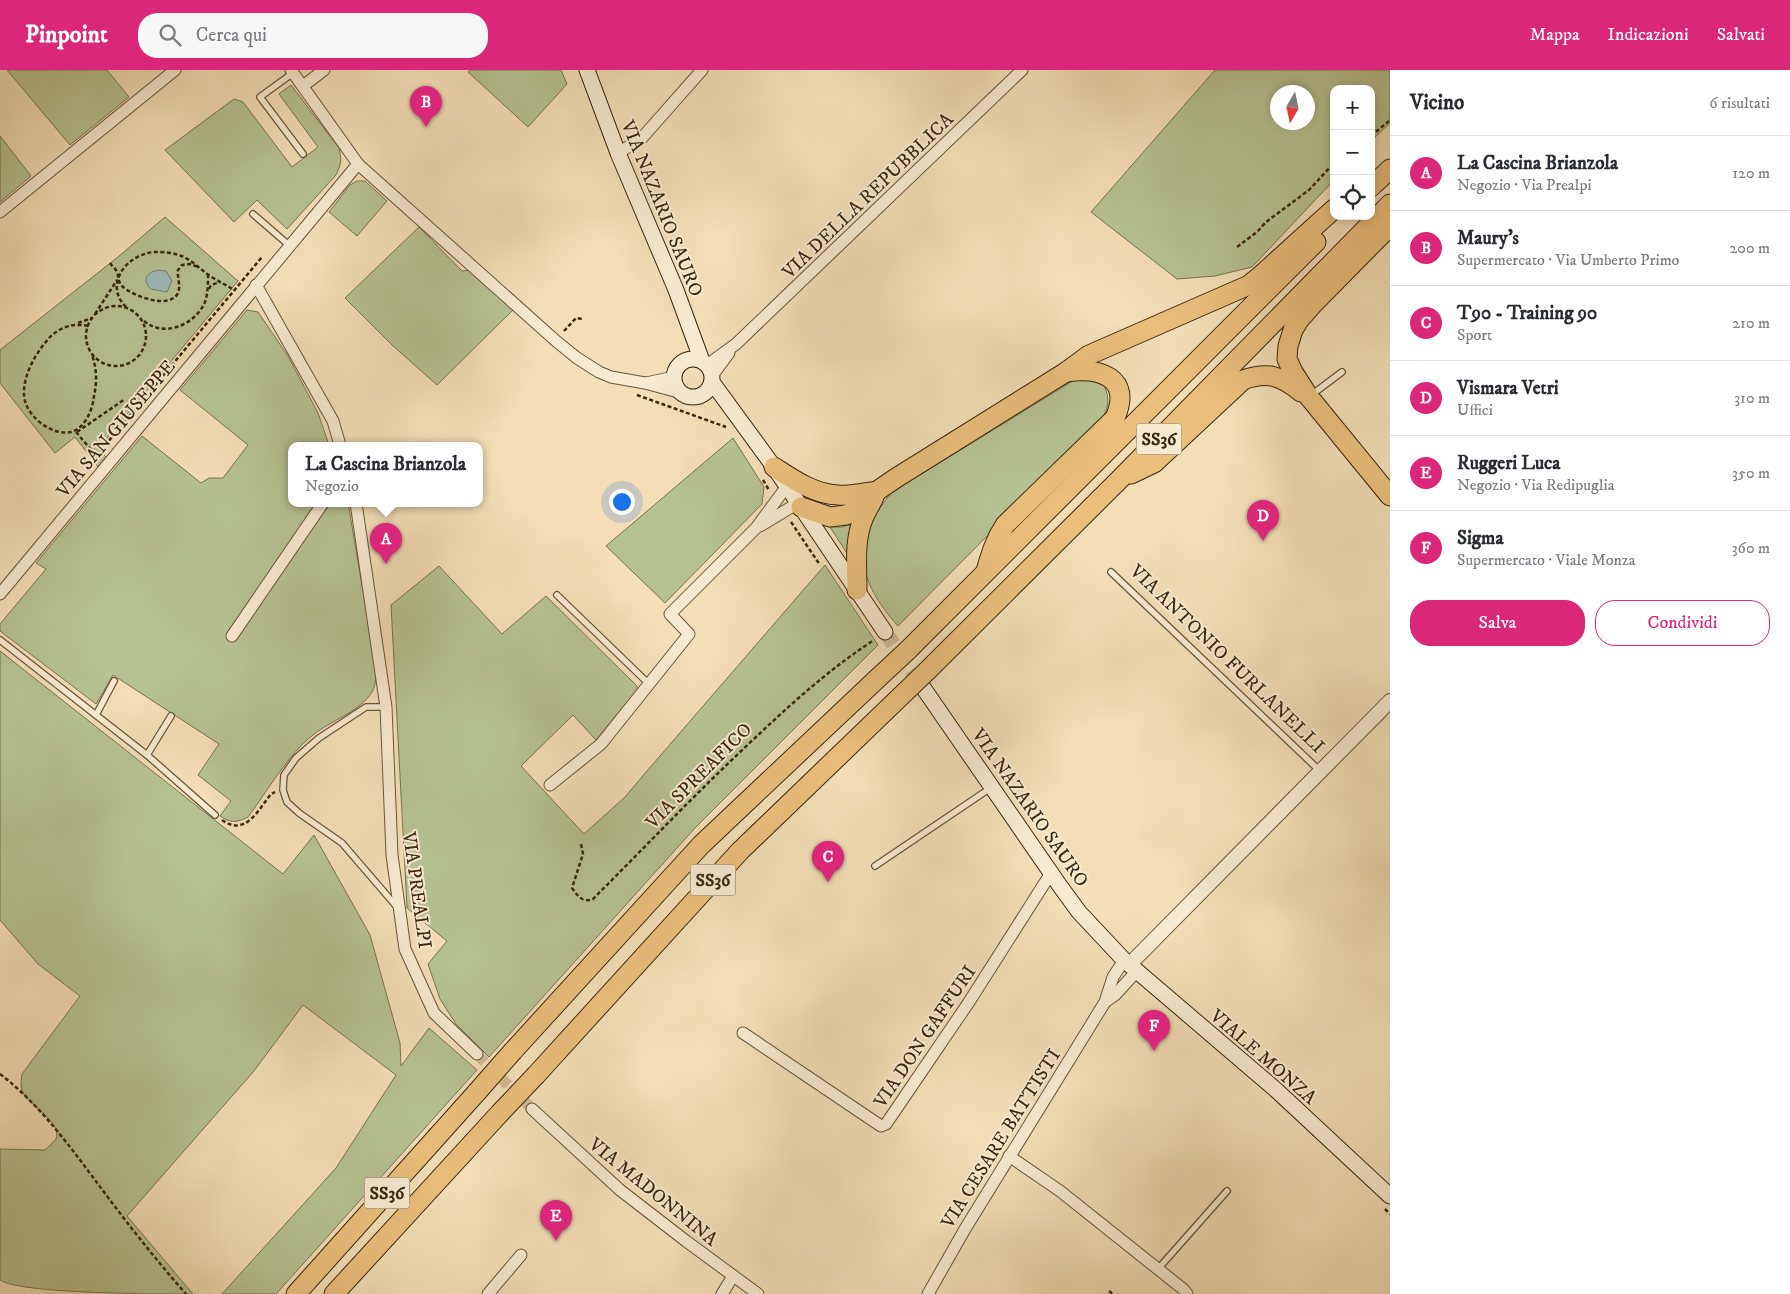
<!DOCTYPE html>
<html lang="it">
<head>
<meta charset="utf-8">
<style>
  :root { --surface:#fff; --page:#f7f7f7; --text:#2b2b33; --muted:#7c7c81; --line:#e1e1e2; --accent:#db2777 }
  body { margin:0; font-family:"IM FELL DW Pica",serif; background:var(--page); color:var(--text) }
  .controls { position:absolute; right:15px; top:15px; display:grid; overflow:hidden; border-radius:10px; box-shadow:0 2px 8px #0003 }
  .controls button { width:45px; height:45px; display:grid; place-items:center; padding:0; border:0; border-bottom:1px solid var(--line); background:var(--surface); color:var(--text); font:25px sans-serif }
  .compass { position:absolute; left:1270px; top:15px; width:45px; height:45px; border-radius:50%; background:var(--surface); box-shadow:0 2px 8px #0003; rotate:189deg }
  .you { position:absolute; left:621px; top:431px; width:18px; height:18px; margin:-12px; border:4px solid #fff; border-radius:50%; background:#1a73e8; box-shadow:0 0 0 8px #1a73e833 }
  .badge { display:grid; place-items:center; width:32px; height:32px; border-radius:50%; background:var(--accent); color:#fff; font-size:16px; font-weight:700 }
  .pin { position:absolute; translate:-50% -41px; filter:drop-shadow(0 1px 2px #0008) }
  .pin::after { content:''; position:absolute; top:26px; width:18px; height:15px; background:inherit; clip-path:polygon(0 0,100% 0,50% 100%) }
  .popup { position:absolute; left:288px; top:372px; width:195px; height:65px; box-sizing:border-box; display:grid; place-content:center; border-radius:10px; background:var(--surface); filter:drop-shadow(0 1px 4px #0005); font-size:16px; white-space:nowrap; color:var(--muted) }
  .popup b { font-size:19px; color:var(--text) }
  .popup::after { content:''; position:absolute; left:50%; top:100%; margin-left:-10px; border:10px solid transparent; border-top-color:var(--surface) }
  .list { margin:0; padding:0; list-style:none }
  h2 { display:flex; justify-content:space-between; align-items:center; height:65px; margin:0; padding:0 20px; font-size:21px }
  h2 small { font-size:16px; font-weight:400; color:var(--muted) }
  .list li { display:grid; grid-template-columns:32px 1fr auto; gap:15px; align-items:center; box-sizing:border-box; height:75px; padding:0 20px; border-top:1px solid var(--line) }
  .list b { display:block; font-size:19px; white-space:nowrap }
  .list p { margin:0; font-size:16px; white-space:nowrap; color:var(--muted) }
  .list em { font-size:16px; font-style:normal; color:var(--muted) }
  .actions { display:flex; gap:10px; padding:15px 20px }
  .actions a { flex:1; padding:11px 0; border:1px solid var(--accent); border-radius:20px; text-align:center; font-size:18px; color:var(--accent) }
  .actions .main { background:var(--accent); color:#fff }
  .icon { flex:none; width:28px; height:28px; fill:none; stroke:currentColor; stroke-width:2; stroke-linecap:round; stroke-linejoin:round }
  .map { position:relative; flex:none; width:1390px; height:1224px; overflow:hidden }
  header { display:flex; align-items:center; gap:30px; box-sizing:border-box; height:70px; padding:0 25px; background:var(--accent); color:#fff }
  header strong { font-size:24px }
  nav { display:flex; gap:28px; margin-inline-start:auto; font-size:18px }
  .search { width:350px; height:45px; background:var(--page); display:flex; align-items:center; gap:12px; box-sizing:border-box; padding:0 18px; border-radius:20px; color:var(--muted); font-size:19px }
  main { display:flex }
  aside { flex:1; background:var(--surface) }
  .map>svg:first-child { display:block }
  .green { fill:#b6c292; stroke:#787450; fill-rule:evenodd }
  .water { fill:#a1b9ba; stroke:#787f76 }
  .lines { fill:none; stroke-linecap:round; stroke-linejoin:round }
  .minor-tunnel { stroke:#cfb995; stroke-width:11; stroke-dasharray:11 5.5; stroke-linecap:butt }
  .secondary-tunnel { stroke:#cfb995; stroke-width:15; stroke-dasharray:15 8; stroke-linecap:butt }
  .service-casing { stroke:#685539; stroke-width:8 }
  .minor-casing { stroke:#685539; stroke-width:13 }
  .tertiary-casing { stroke:#685539; stroke-width:16 }
  .secondary-casing { stroke:#3a270f; stroke-width:17 }
  .trunk-casing { stroke:#3a270f; stroke-width:21 }
  .path { stroke:#3a270f; stroke-width:2.5; stroke-dasharray:4 2.5; stroke-linecap:butt }
  .service { stroke:#f8ead0; stroke-width:5.5 }
  .minor { stroke:#f8ead0; stroke-width:11 }
  .tertiary { stroke:#f8ead0; stroke-width:14 }
  .secondary { stroke:#f8ead0; stroke-width:15 }
  .trunk { stroke:#eabf7c; stroke-width:19 }
  .trunk-bridge-casing { stroke:#3a270f; stroke-width:21; stroke-linecap:butt }
  .trunk-bridge { stroke:#eabf7c; stroke-width:19 }
  .labels { text-anchor:middle; stroke-width:4; stroke-linejoin:round; paint-order:stroke }
  .shield { fill:#f8ead0; stroke:#736249; stroke-width:1 }
  .shield-label { font-size:18px; font-weight:bold; fill:#3a270f }
  .street-label { font-size:19px; fill:#3a270f; stroke:#f8ead0 }
</style>
</head>
<body>
<header>
<strong>Pinpoint</strong>
<div class="search"><svg class="icon" aria-label="search" viewBox="0 0 24 24"><circle cx="10" cy="10" r="6"/><path d="M15 15l6 6"/></svg>Cerca qui</div>
<nav><a>Mappa</a><a>Indicazioni</a><a>Salvati</a></nav>
</header>
<main>
<div class="map">
<svg width="1390" height="1224" viewBox="0 0 1390 1224">
  <rect width="100%" height="100%" fill="#f4deb7"/>
  <filter id="stains"><feTurbulence type="fractalNoise" baseFrequency=".004" numOctaves="4"/><feColorMatrix values="0 0 0 0 .2 0 0 0 0 .09 0 0 0 0 .02 0 0 0 .5 -.17"/></filter>
  <radialGradient id="worn" r=".72"><stop offset=".6" stop-color="#630" stop-opacity="0"/><stop offset="1" stop-color="#630" stop-opacity=".3"/></radialGradient>
  <g class="green">
    <path d="M7 0H107L129 27 70 75Z"/>
    <path d="M470 0H561L567 14 528 57 468 2Z"/>
    <path d="M1215 0H1390V53L1371 71V19H1334V110L1252 197 1215 206 1177 209 1091 142ZM1278 22H1308V52H1278Z"/>
    <path d="M291 15 339 78C342 89 341 95 336 105L287 159 257 130 234 152 165 80 234 29 243 32 292 97 318 77 279 24Z"/>
    <path d="M0 66 31 106 0 132Z"/>
    <path d="M357 111H365L387 131 357 166 329 142 350 115Z"/>
    <path d="M165 147 238 211 98 379 106 387 98 397 75 367 55 383 0 313V280L118 187Z"/>
    <path d="M419 157 462 201 472 200 513 240 437 315 392 275 345 228Z"/>
    <path d="M247 240 258 242 288 286 318 343 329 375H292V433H348L375 591C376 601 377 613 372 622 361 641 330 651 313 665 290 682 266 723 248 747 237 753 230 753 220 746L231 731 198 705 219 674 113 605 96 634 0 561V554L46 499 36 493 142 366 201 413 209 408H223L248 375 180 320Z"/>
    <path d="M1076 309H1092L1104 315C1110 329 1109 337 1101 351L898 556C856 509 850 472 892 422Z"/>
    <path d="M733 368 764 417 762 434 665 533 606 476Z"/>
    <path d="M856 453 850 488 830 457H842Z"/>
    <path d="M825 495 878 575 695 758 489 987 456 954 440 929 428 894 447 871 407 838 391 535 439 496 502 564 546 526 637 616V620L596 670 573 645 521 696 584 764 625 727 647 701Z"/>
    <path d="M0 581 283 804 314 765 370 865 400 973 401 996 429 958 477 1000 276 1224H222L336 1098 396 1005 303 935 254 1001 127 1146 193 1224C158 1224 21 1224 0 1210V1079L45 1080C48 1077 54 1072 56 1069 63 1053 29 1035 23 1023 20 1016 21 1011 22 1004L80 926 38 894 0 850Z"/>
  </g>
  <path class="water" d="M159 200 166 201 172 211 167 222 151 219C141 209 147 202 159 200Z"/>
  <g class="lines">
    <path class="minor-tunnel" d="M477 984 532 1039"/>
    <path class="secondary-tunnel" d="M885 562 922 616"/>
    <g class="service-casing">
      <g id="service">
        <path d="M293 3 260 27 303 84"/>
        <path d="M253 144 290 176"/>
        <path d="M1310 326 1342 302"/>
        <path d="M1111 502 1320 701"/>
        <path d="M557 525 649 614"/>
        <path d="M0 570 147 685 215 745"/>
        <path d="M386 637H366L319 668 296 688 284 705 283 720 287 732 299 743 342 773 397 837"/>
        <path d="M96 645 114 611"/>
        <path d="M147 685 171 646"/>
        <path d="M875 796 992 717"/>
        <path d="M1158 1199 1227 1121"/>
      </g>
    </g>
    <g class="minor-casing">
      <g id="minor">
        <path d="M291 0 358 94 556 271 577 288 599 302 611 307 645 313 682 323"/>
        <path d="M303 16 324 0"/>
        <path d="M618 83 641 69 702 0"/>
        <path d="M0 142 175 0"/>
        <path d="M256 215 333 351 340 375"/>
        <path d="M707 295 736 274 1022 0"/>
        <path d="M712 306 729 283"/>
        <path d="M646 313 674 307"/>
        <path d="M356 433 386 637 392 785 405 879 434 943 477 984"/>
        <path d="M760 456 798 433"/>
        <path d="M0 524 358 94"/>
        <path d="M232 566 323 433"/>
        <path d="M550 715 601 674 689 564 670 544 756 458 787 416"/>
        <path d="M1105 932 1115 925 1136 902"/>
        <path d="M743 963 881 1056 886 1054 969 932 1051 803"/>
        <path d="M532 1039 620 1120 686 1171 758 1224"/>
        <path d="M1009 1086 1060 1121 1183 1219 1187 1224"/>
        <path d="M488 1224 521 1185"/>
        <path d="M722 1224 733 1206"/>
        <path d="M928 1224 965 1159 1105 932 1113 907 1124 890"/>
      </g>
    </g>
    <g class="tertiary-casing">
      <path id="tertiary" d="M1129 895 1390 631"/>
    </g>
    <g class="secondary-casing">
      <g id="secondary">
        <path d="M587 0 618 83 676 220 702 291"/>
        <circle cx="693" cy="308" r="19"/>
        <path d="M712 312 774 397 885 562"/>
        <path d="M922 616 1060 816 1079 842 1124 890 1275 1019 1390 1126"/>
      </g>
    </g>
    <g class="trunk-casing">
      <g id="trunk">
        <path d="M1371 117 1390 99"/>
        <path d="M1390 156 1314 233 1299 250 1293 260 1288 276 1287 289 1293 302 1309 327 1390 426"/>
        <path d="M774 397C794 410 814 424 838 425 851 426 865 423 877 421"/>
        <path d="M1131 404 1154 393 1243 310C1268 301 1281 306 1301 322"/>
        <path d="M801 437 830 447 846 445 857 439 877 421 896 408 1066 302 1089 285 1249 215 1259 207 1334 139"/>
        <path d="M986 501C991 484 995 470 1005 455L1115 348C1133 307 1099 297 1066 302"/>
        <path d="M857 520C857 496 854 471 863 449 866 441 871 434 874 427"/>
        <path d="M907 581 1316 172"/>
        <path d="M926 602 1119 410 1390 134"/>
        <path d="M513 981 701 775 879 607"/>
        <path d="M536 1005 740 781 901 626"/>
        <path d="M296 1224 477 1022"/>
        <path d="M334 1224 500 1043"/>
      </g>
    </g>
    <g class="path">
      <path d="M1371 66 1390 50"/>
      <path d="M1237 177 1257 162 1266 152 1309 120 1334 93"/>
      <path d="M110 193C112 196 116 199 117 202 119 208 118 212 122 216 132 226 170 240 178 223 181 216 177 207 178 200L182 195 190 194 198 197"/>
      <path d="M209 219 211 215 220 212"/>
      <circle cx="116" cy="266" r="30"/>
      <path d="M126 237C105 216 123 189 148 183 156 181 168 182 175 184 190 187 198 198 210 206 218 211 226 215 234 220"/>
      <path d="M95 244 117 210"/>
      <path d="M144 251C164 268 195 255 205 232 208 223 208 214 208 205"/>
      <path d="M78 253 92 248"/>
      <path d="M88 256C71 252 55 259 45 273 34 286 23 307 24 325 25 349 62 374 80 357 88 350 93 337 94 326 97 312 97 299 92 285"/>
      <path d="M564 261 576 248 582 249"/>
      <path d="M637 325 726 357"/>
      <path d="M76 362 98 388"/>
      <path d="M77 362 125 329"/>
      <path d="M104 380 102 379 262 187"/>
      <path d="M763 410 769 420"/>
      <path d="M791 452 820 495"/>
      <path d="M222 750C246 767 258 740 271 724L275 722"/>
      <path d="M581 774 583 784 572 818C578 826 582 833 593 829 647 775 700 719 756 667 793 632 831 598 874 570"/>
      <path d="M0 1004C42 1036 73 1081 104 1122 130 1157 157 1191 186 1224"/>
      <path d="M1385 1139 1390 1144"/>
      <path d="M1109 1221 1113 1224"/>
    </g>
    <use href="#service" class="service"/>
    <use href="#minor" class="minor"/>
    <use href="#tertiary" class="tertiary"/>
    <use href="#secondary" class="secondary"/>
    <use href="#trunk" class="trunk"/>
    <g class="trunk-bridge-casing">
      <g id="trunk-bridge">
        <path d="M879 607 907 581"/>
        <path d="M901 626 926 602"/>
        <path d="M477 1022 513 981"/>
        <path d="M500 1043 536 1005"/>
      </g>
    </g>
    <use href="#trunk-bridge" class="trunk-bridge"/>
  </g>
  <g class="labels">
    <g class="shield">
      <rect x="1136.5" y="353.5" width="45" height="31" rx="4"/>
      <rect x="690.5" y="794.5" width="45" height="31" rx="4"/>
      <rect x="364.5" y="1107.5" width="45" height="31" rx="4"/>
    </g>
    <g class="shield-label">
      <text x="1159" y="375">SS36</text>
      <text x="713" y="816">SS36</text>
      <text x="387" y="1129">SS36</text>
    </g>
    <g class="street-label">
      <text transform="translate(867 125) rotate(-44)" y="7">VIA DELLA REPUBBLICA</text>
      <text transform="translate(663 138) rotate(68)" y="7">VIA NAZARIO SAURO</text>
      <text transform="translate(115 358) rotate(-50)" y="7">VIA SAN GIUSEPPE</text>
      <text transform="translate(1228 588) rotate(44)" y="7">VIA ANTONIO FURLANELLI</text>
      <text transform="translate(698 705) rotate(-45)" y="7">VIA SPREAFICO</text>
      <text transform="translate(1031 737) rotate(55)" y="7">VIA NAZARIO SAURO</text>
      <text transform="translate(418 820) rotate(82)" y="7">VIA PREALPI</text>
      <text transform="translate(924 966) rotate(-56)" y="7">VIA DON GAFFURI</text>
      <text transform="translate(1264 986) rotate(41)" y="7">VIALE MONZA</text>
      <text transform="translate(1000 1068) rotate(-58)" y="7">VIA CESARE BATTISTI</text>
      <text transform="translate(654 1121) rotate(39)" y="7">VIA MADONNINA</text>
    </g>
  </g>
  <rect width="100%" height="100%" filter="url(#stains)"/>
  <rect width="100%" height="100%" fill="url(#worn)"/>
</svg>
<div class="controls">
<button>+</button>
<button>−</button>
<button><svg class="icon" aria-label="locate" viewBox="0 0 24 24"><circle cx="12" cy="12" r="6"/><path d="M12 2v4M12 18v4M2 12h4M18 12h4"/></svg></button>
</div>
<svg class="compass" viewBox="-18 -18 36 36"><path d="M0-13l5 13h-10z" fill="#e53935"/><path d="M0 13l5-13h-10z" fill="#7c7c81"/></svg>
<div class="you"></div>
<div class="pin badge" style="left:386px;top:494px">A</div>
<div class="popup"><b>La Cascina Brianzola</b>Negozio</div>
<div class="pin badge" style="left:426px;top:57px">B</div>
<div class="pin badge" style="left:828px;top:812px">C</div>
<div class="pin badge" style="left:1263px;top:471px">D</div>
<div class="pin badge" style="left:556px;top:1171px">E</div>
<div class="pin badge" style="left:1154px;top:981px">F</div>
</div>
<aside>
<h2>Vicino<small>6 risultati</small></h2>
<ul class="list">
<li><span class="badge">A</span><div><b>La Cascina Brianzola</b><p>Negozio · Via Prealpi</p></div><em>120 m</em></li>
<li><span class="badge">B</span><div><b>Maury's</b><p>Supermercato · Via Umberto Primo</p></div><em>200 m</em></li>
<li><span class="badge">C</span><div><b>T90 - Training 90</b><p>Sport</p></div><em>210 m</em></li>
<li><span class="badge">D</span><div><b>Vismara Vetri</b><p>Uffici</p></div><em>310 m</em></li>
<li><span class="badge">E</span><div><b>Ruggeri Luca</b><p>Negozio · Via Redipuglia</p></div><em>350 m</em></li>
<li><span class="badge">F</span><div><b>Sigma</b><p>Supermercato · Viale Monza</p></div><em>360 m</em></li>
</ul>
<div class="actions"><a class="main">Salva</a><a>Condividi</a></div>
</aside>
</main>
</body>
</html>
